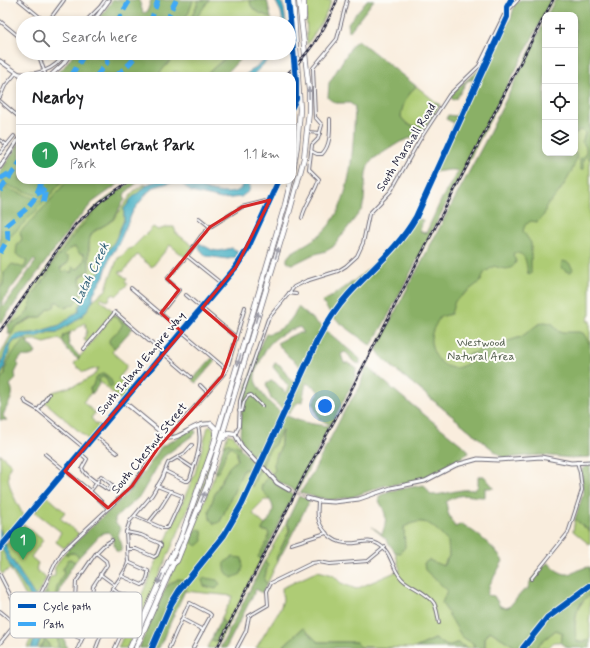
<!DOCTYPE html>
<html lang="en">
<head>
<meta charset="utf-8">
<style>
  :root { --surface:#fff; --page:#f2f2f2; --text:#202124; --muted:#757577; --line:#e0e0e0; --accent:#b5179e }
  body { margin:0; font-family:Mynerve,sans-serif; background:var(--page); color:var(--text) }
  .controls { position:absolute; right:12px; top:12px; display:grid; overflow:hidden; border-radius:8px; box-shadow:0 2px 6px #0003 }
  .controls button { width:36px; height:36px; display:grid; place-items:center; padding:0; border:0; border-bottom:1px solid var(--line); background:var(--surface); color:var(--text); font:20px sans-serif }
  .you { position:absolute; left:325px; top:406px; width:14px; height:14px; margin:-10px; border:3px solid #fff; border-radius:50%; background:#1a73e8; box-shadow:0 0 0 6px #1a73e833 }
  .badge { display:grid; place-items:center; width:26px; height:26px; border-radius:50%; background:var(--accent); color:#fff; font-size:13px; font-weight:700 }
  .pin { position:absolute; translate:-50% -33px; filter:drop-shadow(0 1px 2px #0008) }
  .pin::after { content:''; position:absolute; top:21px; width:14px; height:12px; background:inherit; clip-path:polygon(0 0,100% 0,50% 100%) }
  .list { margin:0; padding:0; list-style:none }
  h2 { display:flex; justify-content:space-between; align-items:center; height:52px; margin:0; padding:0 16px; font-size:17px }
  h2 small { font-size:13px; font-weight:400; color:var(--muted) }
  .list li { display:grid; grid-template-columns:26px 1fr auto; gap:12px; align-items:center; box-sizing:border-box; height:60px; padding:0 16px; border-top:1px solid var(--line) }
  .list b { display:block; font-size:15px; white-space:nowrap }
  .list p { margin:0; font-size:13px; white-space:nowrap; color:var(--muted) }
  .list em { font-size:13px; font-style:normal; color:var(--muted) }
  .icon { flex:none; width:22px; height:22px; fill:none; stroke:currentColor; stroke-width:2; stroke-linecap:round; stroke-linejoin:round }
  .map { position:relative; flex:none; width:590px; height:648px; overflow:hidden }
  .search { position:absolute; background:var(--surface); box-shadow:0 2px 6px #0003; left:16px; top:16px; width:280px; height:44px; display:flex; align-items:center; gap:10px; box-sizing:border-box; padding:0 14px; border-radius:22px; color:var(--muted); font-size:15px }
  .panel { position:absolute; background:var(--surface); box-shadow:0 2px 6px #0003; left:16px; top:72px; width:280px; height:112px; border-radius:12px }
  .map>svg:first-child { display:block }
  .green { fill:#aecc74; stroke:#687758 }
  .forest { fill:#8ab066; stroke:#566950; fill-rule:evenodd }
  .water { fill:#44afc3; stroke:#33687f }
  .lines { fill:none; stroke-linecap:round; stroke-linejoin:round }
  .secondary-tunnel { stroke:#cec4bd; stroke-width:3; stroke-dasharray:3 1.5; stroke-linecap:butt }
  .street-casing { stroke:#6d6974; stroke-width:4 }
  .secondary-casing { stroke:#6d6974; stroke-width:5 }
  .highway-casing { stroke:#6d6974; stroke-width:6 }
  .street { stroke:#fff; stroke-width:2 }
  .secondary { stroke:#fff; stroke-width:3 }
  .highway { stroke:#fff; stroke-width:4.5 }
  .rail-casing { stroke:#22223b; stroke-width:2.5 }
  .rail { stroke:#fdfcf7; stroke-width:1; stroke-dasharray:3; stroke-linecap:butt }
  .quiet { stroke:#3fa9f5; stroke-width:5; stroke-dasharray:10 5; stroke-linecap:butt }
  .cycleway-casing { stroke:#fdfcf7; stroke-width:8 }
  .cycleway { stroke:#0057b8; stroke-width:6 }
  .oneway { fill:#9c9ca7 }
  .marked { fill:none; stroke:#d62828; stroke-width:3; stroke-linejoin:round }
  .labels { text-anchor:middle; stroke-width:4; stroke-linejoin:round; paint-order:stroke }
  .street-label { font-size:12px; fill:#22223b; stroke:#fdfcf7 }
  .park-label { font-size:12px; fill:#535e4f; stroke:#fdfcf7 }
  .water-label { font-size:13px; font-style:italic; fill:#316178; stroke:#fdfcf7 }
  .key { fill:#fdfcf7; stroke:#bbbbbf; stroke-width:1 }
  .key-label { font-size:11px; fill:#22223b }
</style>
</head>
<body>
<div class="map">
<svg width="590" height="648" viewBox="0 0 590 648">
  <rect width="100%" height="100%" fill="#fdfcf7"/>
  <filter id="ink" filterUnits="userSpaceOnUse"><feTurbulence type="fractalNoise" baseFrequency=".025" numOctaves="2"/><feDisplacementMap in="SourceGraphic" scale="8" xChannelSelector="R" yChannelSelector="G"/><feConvolveMatrix kernelMatrix="1 2 1 2 8 2 1 2 1" color-interpolation-filters="sRGB"/></filter>
  <filter id="wash" filterUnits="userSpaceOnUse"><feTurbulence type="fractalNoise" baseFrequency=".012" numOctaves="4" result="noise"/><feDisplacementMap in="SourceGraphic" scale="16" xChannelSelector="R" yChannelSelector="G"/><feGaussianBlur stdDeviation="0.9" result="paint"/><feColorMatrix in="noise" values="0 0 0 0 0 0 0 0 0 0 0 0 0 0 0 0 0 1.4 0 .05"/><feComposite in="paint" operator="in"/></filter>
  <g filter="url(#wash)">
    <rect width="100%" height="100%" fill="#f9eddd"/>
    <g class="green">
      <path d="M193 0H199L191 19 209 0H250C250 12 262 13 271 18L273 23H181L189 12Z"/>
      <path d="M306 0H318L320 1 322 0H332L323 20 307 45Z"/>
      <path d="M171 53H255L240 59 228 55 209 72 210 76H180L178 72H174V76H157L171 60Z"/>
      <path d="M416 86 436 102 427 117 420 126C410 127 407 125 401 117 402 104 407 96 416 86Z"/>
      <path d="M590 113V314L587 321H590V344L572 332 485 443 390 365 558 153H575V132Z"/>
      <path d="M20 142V180L47 199 63 180H68L47 204 17 246 27 261 24 268 4 272 3 285 0 287V172Z"/>
      <path d="M145 184 146 186 132 198 124 209V220L115 241 105 255 101 269 79 307V311L60 325 34 333 16 334 6 349 0 367V355L15 327 33 318H38L43 316 48 309 56 302 81 287 80 278 89 271V238L92 233 113 220 134 191Z"/>
      <path d="M93 210V213L73 236 51 266 48 274 33 295 28 311 21 320 11 323C37 285 60 243 93 210Z"/>
      <path d="M153 227 158 230 167 227H174L176 233 193 246 185 257 170 245 152 267 137 255 123 272 121 271 119 272 127 279 125 282 128 284 116 296 114 294 110 297 109 300 107 301 101 297 100 299 114 312 88 343 84 340 87 331 85 323 75 330 64 335 62 341 59 339 45 343 35 340 24 341 5 369V375L0 386V377L4 368 11 345 14 341 28 337H36L49 332H57L74 322 83 315 89 307 93 300 106 290 109 280 118 258 123 255 129 248 131 249Z"/>
      <path d="M75 247 84 254 85 259C80 269 74 273 63 273L60 269 68 263 63 256 68 250Z"/>
      <path d="M113 315 123 324C122 326 121 328 119 330 114 336 102 340 115 348L112 352 127 365 125 368 126 369 118 379 133 388 122 401 98 380 102 377H106L107 381 113 385C111 380 110 376 104 374L94 382 93 386 90 388 91 393 83 402 95 413 91 418 96 424 101 426 89 440 45 402 53 392 79 384 93 376 99 368 83 372 74 364Z"/>
      <path d="M210 425 215 431 197 486 181 526 127 648H118L167 538 195 473 208 427Z"/>
      <path d="M221 428 223 429 211 469 193 514Z"/>
      <path d="M282 429 283 430C278 440 284 447 275 456V470L272 474 265 467 263 469 269 476 262 485 261 489 271 500H264L253 511 254 515 265 525 262 529 269 533 268 540 258 557 261 560 216 648H207L211 640 216 641 225 624 221 619 233 596 185 591 188 584 178 579 166 587 175 567 180 563 216 472 217 473C224 465 223 453 231 446L237 452V460C222 473 215 493 209 511L220 522 244 469 248 470 251 475 250 482 263 465 268 452 275 444Z"/>
      <path d="M228 434 234 436 241 447 224 445Z"/>
      <path d="M0 454 11 464C2 480 17 502 24 517L3 541 0 529Z"/>
      <path d="M47 496 65 512 60 518 79 534 64 548 56 542 61 532 35 512Z"/>
      <path d="M575 519 590 532V545L573 531Z"/>
      <path d="M287 521 289 531 276 558 278 561 267 584 264 580 268 564 264 562Z"/>
      <path d="M415 521 431 523 449 542V556L442 566 447 590 462 637 474 644 473 648H467L457 643 447 646 435 639 415 648 361 647 356 642H318L303 628 281 648H256L280 609 283 600 282 588 318 571 333 575 341 583 356 589 400 570 395 552 400 553 404 527Z"/>
      <path d="M23 524 43 540 31 557 38 563 36 570 46 578 41 589 35 597 9 555 5 546Z"/>
      <path d="M3 549 11 568 28 592 37 607 39 619 34 641 31 648 27 647C43 617 25 595 10 569L2 574 0 571V552Z"/>
      <path d="M65 552 66 554 75 553 79 557 75 562 70 559 63 569 64 573 57 587 54 606 57 609 59 624 55 622V635L58 640V648H50L46 641 45 633 43 635 44 643 40 648H37C44 635 43 620 41 606L47 602 48 595 46 591 50 577 55 576V569H54Z"/>
      <path d="M590 579V615L589 622 590 624V638L587 641 577 642 574 631 577 610 584 600Z"/>
      <path d="M556 630 563 633 560 642H554L548 648H537L540 643Z"/>
      <path d="M490 631 514 646 513 648H485V638Z"/>
    </g>
    <g class="forest">
      <path d="M113 0H139L143 13 147 12 151 0H193L189 12 181 23H95Z"/>
      <path d="M199 0H209L195 20 191 19Z"/>
      <path d="M250 0H267L271 18C262 13 250 12 250 0Z"/>
      <path d="M367 0H374L349 32 348 23Z"/>
      <path d="M520 0H552L386 320 371 346 335 319 322 302C358 281 391 254 411 216L423 220 420 231 426 233 442 198 458 171C450 168 442 172 433 172L450 137 454 123 446 119 448 115 456 116 474 79 467 81 457 98 453 100 451 98 452 94 458 87 478 71 484 62 498 31 505 28 511 18 515 4Z"/>
      <path d="M555 0H590V160L587 156 583 159V169L582 170 580 169V159L586 153V147L582 142 585 133 582 130 578 131 575 135V15H547Z"/>
      <path d="M545 20V153H575L577 155C575 170 558 197 546 206L544 215 537 222 531 221 525 225 523 231 531 243V274L529 275 528 274C526 264 527 252 514 253L513 255 516 261C513 272 502 269 494 266L484 273 481 281 455 301 451 314 440 317C436 324 432 330 431 338 430 351 440 367 454 368 460 368 467 364 472 361V359L469 357 457 358 459 356 471 354 485 348 521 337 537 325 544 322 552 323 559 332H579L583 333 590 344V457L571 458 540 455 503 458 383 359 377 350 379 342 488 136Z"/>
      <path d="M358 40 416 86C407 96 402 104 401 117 407 125 410 127 420 126L427 117 436 102 440 105 419 135 400 142 373 159 368 166 366 173 364 201 362 209 333 247 326 251 312 255 296 263 291 264 287 262V258L291 253C302 246 315 240 324 231 353 202 353 145 355 107L350 103H335L328 98 329 83 353 44Z"/>
      <path d="M74 53H171V60L157 76H53L64 67Z"/>
      <path d="M229 55 240 59 224 76H210L209 72Z"/>
      <path d="M20 143V180H63L47 199 0 183V172Z"/>
      <path d="M68 180H124L93 202 74 223 0 324V287L3 285 4 273 12 264 24 268 27 261 16 254 17 246 22 239 20 232 47 204ZM33 260 36 261 5 305 3 306 2 303 5 297Z"/>
      <path d="M134 180H140L125 193 124 196 125 200C119 205 119 213 113 219 108 225 98 227 92 233 87 239 89 263 89 271L88 273 83 274 80 278 82 293 74 304 65 308 58 302H56L54 307 48 309 43 316 38 318H32L15 327 12 334H8L9 329 7 324 21 320 28 311 33 295 48 274 51 266 73 236 93 213V210L106 199ZM75 247 79 253 84 254 85 259 81 266 78 269 72 267 73 271 72 273 67 271 63 272 60 268 68 263V257L63 256 68 250Z"/>
      <path d="M0 186 45 202 0 247Z"/>
      <path d="M563 261 569 263 573 269 571 272C565 272 563 270 561 265Z"/>
      <path d="M298 307 360 359V364C349 362 353 357 345 352L341 354 344 363H348L356 368 355 378 331 425 319 419 313 402 319 392 313 386 306 383 302 402 297 403 289 414 271 399 266 384 271 381 275 382 286 393 289 387 273 367 275 363 280 365 291 381H295L301 371 300 366 287 355 277 343 297 333H304L300 327C280 333 267 341 260 362 258 366 255 371 255 376 254 382 259 388 262 393 278 417 302 424 330 426L297 492 277 481 272 474 275 470C271 457 278 458 280 449 282 442 280 436 283 430L282 429 275 444 268 452 252 487C249 481 252 476 248 470L244 469 220 522 214 524 210 519 209 511 215 493 229 467 237 460V452L231 446C223 453 224 465 217 473L215 472 224 445C238 439 246 456 256 464L259 463 246 449 240 436 242 402 262 341 266 334C281 332 292 321 298 307Z"/>
      <path d="M115 314 133 328 115 348C102 340 114 336 119 330 121 329 121 326 123 324L113 315Z"/>
      <path d="M71 333 68 337 69 345 80 357 78 359 68 351 62 341 64 335Z"/>
      <path d="M24 341H28V345L32 347 36 353C32 356 28 357 23 356L20 358 17 363 19 365 15 373 16 379 10 385C17 396 6 405 3 416L7 420H0V386L1 378 5 375C5 362 14 350 24 341Z"/>
      <path d="M212 358 215 361 196 383 192 380Z"/>
      <path d="M365 368 370 369 401 396 467 449 469 453 429 476 417 481 383 486 352 497 331 500 315 497 300 493 311 476 346 408 360 387Z"/>
      <path d="M102 374C109 375 110 378 113 385L111 387 109 386 106 377H102L98 380 100 383 92 394 90 388 93 386C94 380 96 376 102 374Z"/>
      <path d="M194 428 196 433 163 457 140 496 115 518V523L121 528 118 536C121 541 124 547 120 552L116 551 112 537 109 532 103 533 100 535 79 557 74 553H70L67 555 66 554 65 552 126 495 141 477 161 447Z"/>
      <path d="M590 465V532L575 519 583 494 581 472 583 468Z"/>
      <path d="M269 476 281 488 294 494 261 560 258 557 268 540 269 533 267 531H262V529C277 510 277 508 261 489L262 485Z"/>
      <path d="M478 476H484L494 488H485V497C468 497 463 491 446 502L448 513 455 527 462 524C477 533 493 546 503 561L490 584 487 595 494 596 500 606 506 608 509 607 524 590H527L531 580 548 562C553 569 564 577 572 573 579 571 582 567 590 567V595C574 604 573 626 577 642L587 641 590 638V648H568L560 642 563 633 556 630 540 643 537 648H513L514 646 490 631 485 638V648H473L474 644 462 637 442 603 447 590 425 570 424 563 429 560 443 566 449 556 448 542C433 526 427 515 404 527L405 547 400 553 395 552 385 538 372 527 382 534C385 527 387 518 384 511 382 504 378 503 379 496L389 491 424 485 431 495C446 495 459 488 474 490L478 487Z"/>
      <path d="M299 496 310 500 278 561 276 559 290 530 287 521Z"/>
      <path d="M199 529 202 531 203 541 197 546 192 543C192 536 193 532 199 529Z"/>
      <path d="M233 557 242 558 243 567 241 574 232 578C226 573 224 570 225 562Z"/>
      <path d="M70 559 75 562C64 578 59 589 57 609L54 606 57 587 64 573 63 569 68 560Z"/>
      <path d="M264 562 268 564 264 580 267 584 262 593 256 589 226 648H220Z"/>
      <path d="M205 578 217 580 220 584 216 589 204 586 202 580Z"/>
      <path d="M178 579 186 580 188 584 159 648H139L166 587Z"/>
      <path d="M46 591 48 595 47 602 41 606 38 601Z"/>
      <path d="M221 619 225 624 216 641 211 640Z"/>
      <path d="M55 622 59 624 67 648H58V640L55 635Z"/>
      <path d="M303 628 318 642H356L361 647 391 648H281Z"/>
      <path d="M46 633V641L48 642 50 648H40L44 643 43 635Z"/>
      <path d="M435 639 447 646 457 643 467 648H415Z"/>
    </g>
    <g class="water">
      <path d="M275 0H281L284 9 286 23H283L281 12Z"/>
      <path d="M270 53H275L252 76H244L260 64Z"/>
      <path d="M160 180H197C198 182 199 184 200 186 206 192 233 196 240 189 242 187 242 183 243 180H249L250 187 249 191 241 197 222 199 191 192 180 182H172L154 187 147 193 133 211 118 245 110 257 104 276 93 294V300L89 307 83 315 74 322 57 332H49L36 337H28L14 341 11 345 4 368 0 377V367L6 349 12 338 16 334 34 333 60 325 79 311V307L101 269 105 255 115 241 124 220V209L132 198 146 186 150 183Z"/>
      <path d="M199 243 212 250 219 251 232 248 238 251 236 257 228 259 206 256 198 247Z"/>
      <path d="M0 529 9 555 38 601C44 615 44 634 37 648H31L34 641 39 619 37 608 28 592 11 568 0 544Z"/>
    </g>
  </g>
  <g filter="url(#ink)">
    <g class="lines">
      <g class="secondary-tunnel">
        <path d="M256 462 264 468"/>
        <path d="M289 490 307 498"/>
      </g>
      <g class="street-casing">
        <g id="street">
          <path d="M19 0 47 23"/>
          <path d="M0 21 23 40"/>
          <path d="M47 23 64 0"/>
          <path d="M84 23 100 7 105 0"/>
          <path d="M38 53 46 76"/>
          <path d="M0 97 5 86 16 73C35 76 55 71 65 53"/>
          <path d="M0 101 20 118"/>
          <path d="M308 132 320 133"/>
          <path d="M0 140 7 145"/>
          <path d="M311 151 317 154H322C331 145 330 131 330 119"/>
          <path d="M0 153 14 136"/>
          <path d="M199 218 210 227"/>
          <path d="M302 218C305 204 315 193 319 179L309 169 312 145 318 139 322 125 315 117 313 68 337 39 347 0"/>
          <path d="M187 256 222 284"/>
          <path d="M131 288 226 369"/>
          <path d="M289 293 296 294"/>
          <path d="M186 295 236 337"/>
          <path d="M161 313 179 290 167 279 187 256 201 236 210 227 242 207 270 200"/>
          <path d="M84 349 115 312 191 377"/>
          <path d="M200 385 207 392"/>
          <path d="M24 399 26 403 38 410 84 448"/>
          <path d="M123 401 236 267 247 250 279 180"/>
          <path d="M38 410 49 394"/>
          <path d="M239 411H242L244 402 248 396 251 395 262 406"/>
          <path d="M236 433 239 426 240 401 268 319 294 287 306 281 338 271 346 266 357 256 363 243 369 214 391 191 419 141 449 95 479 66 504 15 518 0"/>
          <path d="M94 435 117 453"/>
          <path d="M80 453 87 459 82 468C85 477 100 484 108 490L112 485 101 476C97 481 95 487 90 491"/>
          <path d="M45 454 90 491 108 508"/>
          <path d="M178 458 193 468"/>
          <path d="M165 471 185 481H188L190 479C195 462 203 444 198 426"/>
          <path d="M318 501C318 506 317 512 318 517 320 529 332 542 345 543 356 545 368 538 378 544 392 551 391 568 402 579 411 588 426 591 434 603 437 609 438 616 439 623"/>
          <path d="M135 516 162 528H166L169 526 182 498V496L157 486"/>
          <path d="M149 522 161 507 171 491"/>
          <path d="M126 532 141 535 159 543 161 545 157 555 154 557 136 549H127"/>
          <path d="M291 544 326 533"/>
          <path d="M100 574 115 585"/>
          <path d="M0 575 19 612 23 615"/>
          <path d="M122 576 142 585C146 583 149 575 148 571L128 562"/>
          <path d="M531 579 568 533 582 490 580 473 577 462"/>
          <path d="M75 597 103 618 105 619 110 618"/>
          <path d="M0 611 16 624"/>
          <path d="M108 614 122 610 131 613 136 602 134 598 118 593 112 588"/>
          <path d="M182 619 203 630"/>
          <path d="M87 629 101 635 96 648"/>
          <path d="M82 639 77 637 73 632 76 582 96 553 104 545 112 540"/>
          <path d="M0 643 41 593 56 562 63 551 132 486 158 448 222 376 227 369 245 307"/>
          <path d="M78 648 89 624 93 586 107 565 106 561 96 553"/>
          <path d="M115 648 120 637V634C116 627 110 621 108 612 102 592 124 580 128 562L126 532 130 521 152 495 162 478 168 463 185 453 192 445"/>
          <path d="M169 648 188 605 190 603 209 613 211 615 193 648"/>
          <path d="M237 648 246 631 249 616 268 605 267 591 271 583 312 563 319 562 330 564 368 561 385 547"/>
        </g>
      </g>
      <g class="secondary-casing">
        <g id="secondary">
          <path d="M92 23 109 0"/>
          <path d="M0 61 22 76"/>
          <path d="M50 76 63 64 71 53"/>
          <path d="M0 167 20 137"/>
          <path d="M235 434 242 447 256 462"/>
          <path d="M264 468 277 483 289 490"/>
          <path d="M307 498 318 501 334 502 359 499 391 488 425 481 456 465 478 459 498 460 541 457 571 463 590 462"/>
          <path d="M0 548 123 401 168 438C183 439 192 422 211 424"/>
        </g>
      </g>
      <g class="highway-casing">
        <g id="highway">
          <path d="M304 0V18"/>
          <path d="M292 177 297 146 300 110 293 0"/>
          <path d="M211 424 216 429 215 434"/>
          <path d="M224 438 228 433 235 434"/>
          <path d="M208 482 290 210 304 158 309 112V90L299 0"/>
          <path d="M174 563 171 561V559L180 540 212 450 285 205 291 180"/>
          <path d="M174 563 177 561 209 481"/>
          <path d="M130 648 171 556"/>
          <path d="M136 648 174 562"/>
        </g>
      </g>
      <use href="#street" class="street"/>
      <use href="#secondary" class="secondary"/>
      <use href="#highway" class="highway"/>
      <g class="rail-casing">
        <g id="rail">
          <path d="M545 15 553 0"/>
          <path d="M285 76C308 55 326 29 337 0"/>
          <path d="M0 331 75 225 101 201 131 180"/>
          <path d="M217 648 305 474 349 394 545 15"/>
        </g>
      </g>
      <use href="#rail" class="rail"/>
      <g class="quiet">
        <path d="M116 23 130 0"/>
        <path d="M150 23 158 0"/>
        <path d="M168 23 170 12 176 0"/>
        <path d="M71 76 83 57 88 53"/>
        <path d="M96 76 107 63 108 53"/>
        <path d="M116 76 130 63 139 53"/>
        <path d="M0 179 11 172"/>
        <path d="M0 191 20 162"/>
        <path d="M37 194 41 192 45 188 46 189 43 204H44"/>
        <path d="M0 253 8 239 7 225 26 209 35 198 42 180"/>
      </g>
      <g class="cycleway-casing">
        <g id="cycleway">
          <path d="M288 0 296 80V99L292 107"/>
          <path d="M0 548 236 267 247 250 279 180"/>
          <path d="M152 648 171 604 179 591 224 535 242 504 317 341C326 324 335 309 348 295 372 268 397 250 416 217L507 17V7L511 0"/>
          <path d="M523 648 547 618 590 586"/>
        </g>
      </g>
      <use href="#cycleway" class="cycleway"/>
    </g>
    <defs><path id="oneway-solid" d="M-6-.8H1V-3.2L6.5 0L1 3.2V.8H-6Z"/></defs>
    <g class="oneway">
      <use href="#oneway-solid" transform="translate(309 93) rotate(-92)"/>
      <use href="#oneway-solid" transform="translate(277 253) rotate(-73)"/>
      <use href="#oneway-solid" transform="translate(257 317) rotate(-74)"/>
      <use href="#oneway-solid" transform="translate(239 360) rotate(106)"/>
      <use href="#oneway-solid" transform="translate(203 497) rotate(-69)"/>
      <use href="#oneway-solid" transform="translate(160 579) rotate(114)"/>
    </g>
  </g>
  <path class="marked" d="M270 200 236 267 202 308 236 337 222 376 158 448 132 486 108 508 65 471 182 332 161 313 179 290 167 279 210 227 242 207Z"/>
  <g class="labels">
    <g class="street-label">
      <text transform="translate(406 147) rotate(-58)" y="4">South Marshall Road</text>
      <text transform="translate(141 363) rotate(-50)" y="4">South Inland Empire Way</text>
      <text transform="translate(149 448) rotate(-51)" y="4">South Chestnut Street</text>
    </g>
    <g class="park-label">
      <text x="481" y="346">Westwood<tspan x="481" dy="14">Natural Area</tspan></text>
    </g>
    <g class="water-label">
      <text transform="translate(90 273) rotate(-64)" y="5">Latah Creek</text>
    </g>
  </g>
  <rect x="10" y="592" width="132" height="46" rx="6" class="key"/>
  <rect x="18" y="604" width="18" height="4" fill="#0057b8"/>
  <rect x="18" y="622" width="18" height="4" fill="#3fa9f5"/>
  <g class="key-label">
    <text x="43" y="610">Cycle path</text>
    <text x="43" y="628">Path</text>
  </g>
</svg>
<div class="controls">
<button>+</button>
<button>−</button>
<button><svg class="icon" aria-label="locate" viewBox="0 0 24 24"><circle cx="12" cy="12" r="6"/><path d="M12 2v4M12 18v4M2 12h4M18 12h4"/></svg></button>
<button><svg class="icon" aria-label="layers" viewBox="0 0 24 24"><path d="M12 4l9 5-9 5-9-5zM3 14l9 5 9-5"/></svg></button>
</div>
<div class="you"></div>
<div class="pin badge" style="left:23px;top:560px;background:#2e9e5b">1</div>
<div class="search"><svg class="icon" aria-label="search" viewBox="0 0 24 24"><circle cx="10" cy="10" r="6"/><path d="M15 15l6 6"/></svg>Search here</div>
<section class="panel">
<h2>Nearby<small></small></h2>
<ul class="list">
<li><span class="badge" style="background:#2e9e5b">1</span><div><b>Wentel Grant Park</b><p>Park</p></div><em>1.1 km</em></li>
</ul>
</section>
</div>
</body>
</html>
